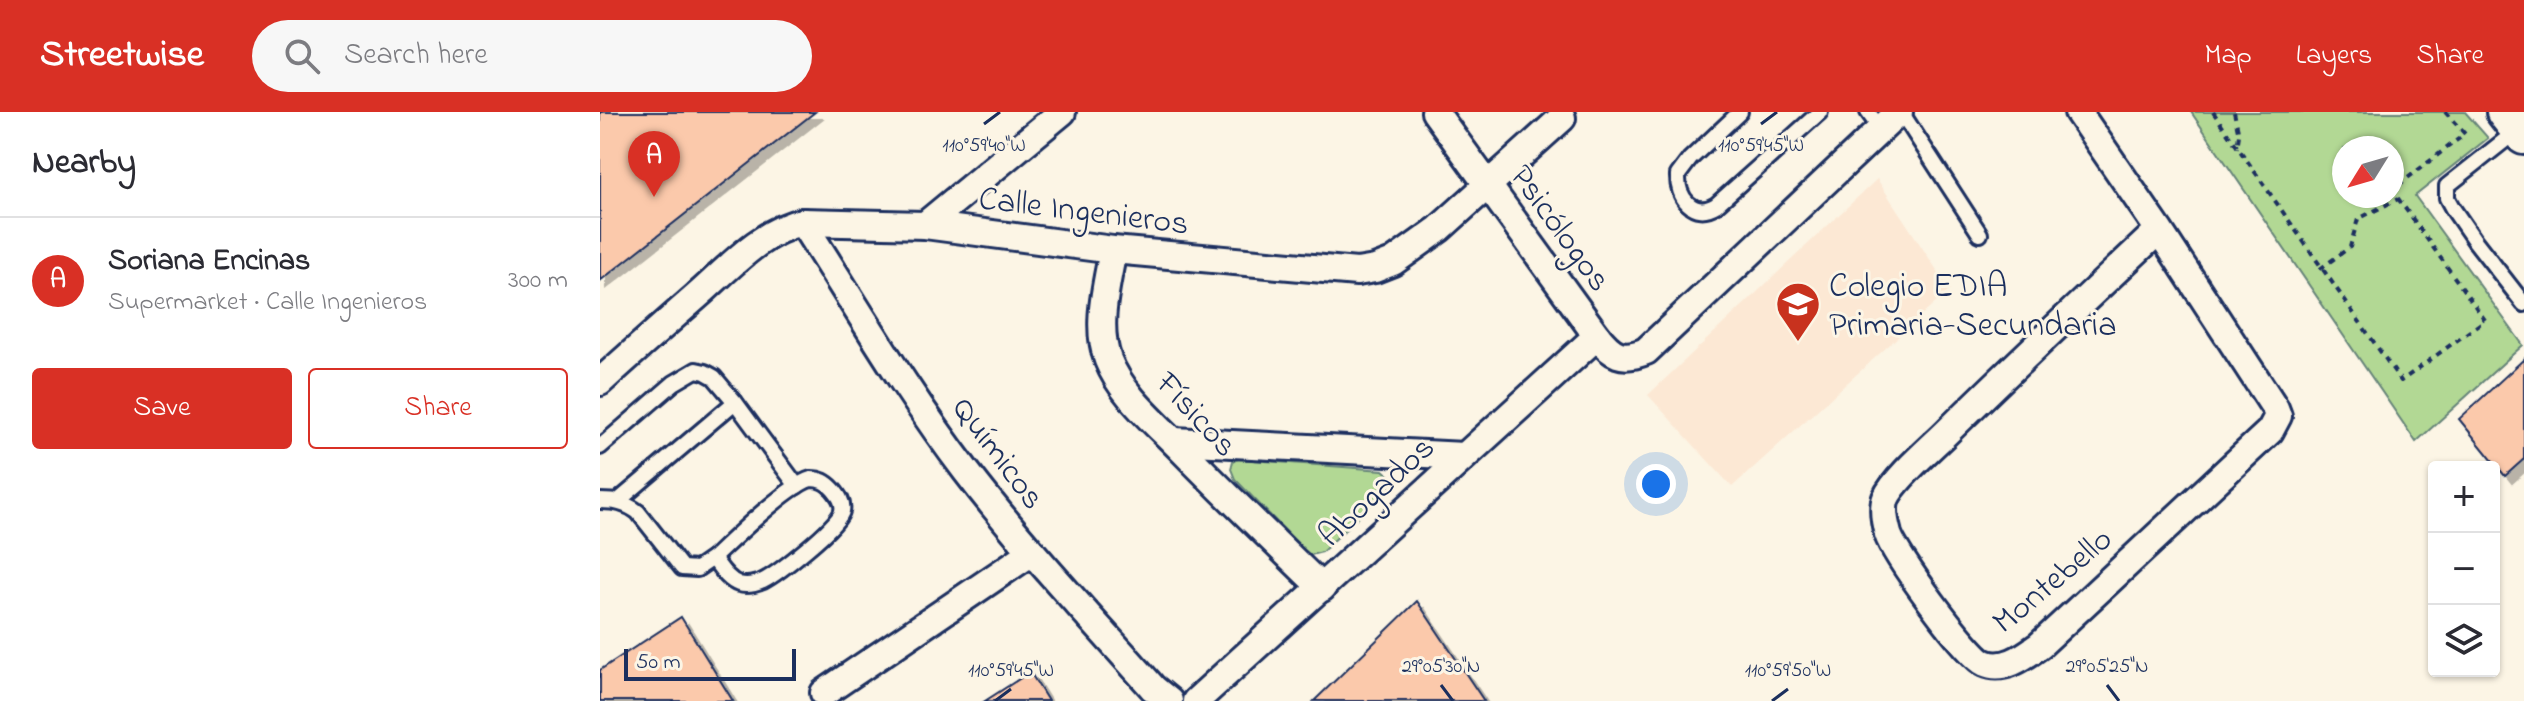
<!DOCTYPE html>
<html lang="en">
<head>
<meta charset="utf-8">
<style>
  :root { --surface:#fff; --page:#f7f7f7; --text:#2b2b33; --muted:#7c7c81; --line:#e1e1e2; --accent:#d93025 }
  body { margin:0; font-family:"Indie Flower",sans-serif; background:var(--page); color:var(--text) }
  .controls { position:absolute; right:24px; bottom:24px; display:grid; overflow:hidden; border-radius:8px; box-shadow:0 2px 6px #0004 }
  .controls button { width:72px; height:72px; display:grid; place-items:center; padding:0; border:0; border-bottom:2px solid var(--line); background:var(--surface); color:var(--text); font:40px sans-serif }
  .compass { position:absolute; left:1732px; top:24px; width:72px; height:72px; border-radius:50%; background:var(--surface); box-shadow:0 2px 6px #0004; rotate:233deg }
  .scale { position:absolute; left:24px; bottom:20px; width:172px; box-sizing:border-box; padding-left:8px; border:4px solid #1b2f5e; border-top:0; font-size:22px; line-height:28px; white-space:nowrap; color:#1b2f5e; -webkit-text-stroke:6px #fcf5e5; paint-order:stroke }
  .you { position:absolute; left:1056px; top:372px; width:28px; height:28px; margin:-20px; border:6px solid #fff; border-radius:50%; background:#1a73e8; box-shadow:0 0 0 12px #1a73e833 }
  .badge { display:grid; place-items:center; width:52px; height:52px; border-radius:50%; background:var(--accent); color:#fff; font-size:26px; font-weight:700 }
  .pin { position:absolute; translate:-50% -66px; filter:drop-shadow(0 2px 4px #0008) }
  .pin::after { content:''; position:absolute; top:42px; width:28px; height:24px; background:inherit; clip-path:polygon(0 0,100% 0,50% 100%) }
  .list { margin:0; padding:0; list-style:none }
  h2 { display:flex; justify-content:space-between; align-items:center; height:104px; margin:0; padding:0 32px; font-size:34px }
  h2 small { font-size:26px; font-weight:400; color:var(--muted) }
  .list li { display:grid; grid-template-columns:52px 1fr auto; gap:24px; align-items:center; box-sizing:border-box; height:128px; padding:0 32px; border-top:2px solid var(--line) }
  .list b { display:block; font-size:30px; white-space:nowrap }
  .list p { margin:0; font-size:26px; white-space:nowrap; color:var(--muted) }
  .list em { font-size:26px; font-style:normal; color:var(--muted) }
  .actions { display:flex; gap:16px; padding:24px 32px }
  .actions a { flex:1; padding:18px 0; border:2px solid var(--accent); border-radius:8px; text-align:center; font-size:28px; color:var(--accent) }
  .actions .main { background:var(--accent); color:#fff }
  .icon { flex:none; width:44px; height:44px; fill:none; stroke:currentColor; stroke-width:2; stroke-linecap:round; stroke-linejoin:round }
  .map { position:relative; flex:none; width:1924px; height:589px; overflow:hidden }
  header { display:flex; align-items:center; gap:48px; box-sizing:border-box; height:112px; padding:0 40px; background:var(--accent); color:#fff }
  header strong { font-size:38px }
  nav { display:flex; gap:44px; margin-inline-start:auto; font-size:28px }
  .search { width:560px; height:72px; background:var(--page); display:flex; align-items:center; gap:20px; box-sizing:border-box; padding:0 28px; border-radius:44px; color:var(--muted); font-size:30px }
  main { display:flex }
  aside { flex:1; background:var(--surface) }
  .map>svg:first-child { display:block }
  .built { fill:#fce8d4 }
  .green { fill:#b2d894; stroke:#668479; stroke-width:2; fill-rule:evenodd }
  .building { fill:#fbc9ab; stroke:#1b2f5e; stroke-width:2; filter:url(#shadow) }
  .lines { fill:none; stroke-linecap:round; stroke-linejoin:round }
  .service-casing { stroke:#1b2f5e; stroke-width:20 }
  .minor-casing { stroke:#1b2f5e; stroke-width:32 }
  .secondary-casing { stroke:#1b2f5e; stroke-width:42 }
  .path { stroke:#1b2f5e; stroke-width:4; stroke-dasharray:6 6; stroke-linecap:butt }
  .service { stroke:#fcf5e5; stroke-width:14 }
  .minor { stroke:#fcf5e5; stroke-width:26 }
  .secondary { stroke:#fcf5e5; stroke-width:36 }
  .ticks { fill:none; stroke:#1b2f5e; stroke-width:3 }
  .labels { text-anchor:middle; stroke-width:6; stroke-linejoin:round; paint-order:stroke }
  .street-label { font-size:34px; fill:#1b2f5e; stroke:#fcf5e5 }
  .poi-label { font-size:34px; fill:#1b2f5e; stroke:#fcf5e5; text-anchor:start }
  .ticks-label { font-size:20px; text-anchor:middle; fill:#1b2f5e; stroke:#fcf5e5; stroke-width:6; stroke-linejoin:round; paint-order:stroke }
</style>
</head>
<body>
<header>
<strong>Streetwise</strong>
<div class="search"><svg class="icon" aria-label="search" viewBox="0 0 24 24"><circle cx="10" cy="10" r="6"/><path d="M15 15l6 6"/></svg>Search here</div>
<nav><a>Map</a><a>Layers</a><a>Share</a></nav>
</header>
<main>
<aside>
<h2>Nearby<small></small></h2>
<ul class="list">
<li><span class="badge">A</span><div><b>Soriana Encinas</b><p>Supermarket · Calle Ingenieros</p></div><em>300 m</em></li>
</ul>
<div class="actions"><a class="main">Save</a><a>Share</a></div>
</aside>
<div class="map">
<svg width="1924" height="589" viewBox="0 0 1924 589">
  <defs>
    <filter id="shadow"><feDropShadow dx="7" dy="7" stdDeviation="0" flood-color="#0004"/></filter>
  </defs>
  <rect width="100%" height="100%" fill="#fcf5e5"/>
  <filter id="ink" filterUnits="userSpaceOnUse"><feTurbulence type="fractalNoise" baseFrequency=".0125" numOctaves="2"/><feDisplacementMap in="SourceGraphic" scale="16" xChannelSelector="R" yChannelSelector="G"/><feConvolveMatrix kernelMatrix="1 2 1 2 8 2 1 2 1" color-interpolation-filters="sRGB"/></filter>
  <g filter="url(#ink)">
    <path class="built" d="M1277 67 1350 178 1132 375 1048 283Z"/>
    <g class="green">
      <path d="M1591 0H1865L1888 26 1815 84 1923 233 1816 330ZM1744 36H1792V84H1744Z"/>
      <path d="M639 347 783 358 791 365V373L722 440 711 443 704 438 635 367 631 357 633 349Z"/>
    </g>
    <g class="building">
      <path d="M0 0H215L0 169Z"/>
      <path d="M1924 247V347L1905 364 1859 307Z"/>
      <path d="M817 489 884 589H714Z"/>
      <path d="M81 505 133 589H0V558Z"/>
      <path d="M430 560 448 589H385Z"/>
    </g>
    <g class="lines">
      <g class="service-casing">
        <g id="service">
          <path d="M1140 0 1090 47 1078 63C1077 85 1093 107 1116 93L1220 0"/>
          <path d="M1268 0 1281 18"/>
          <path d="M1301 0 1380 122"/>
          <path d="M1919 17 1847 74V86L1853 97 1875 129 1924 192"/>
          <path d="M0 335 74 271 96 258 105 260 114 265 135 290 197 374"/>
          <path d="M211 367C221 367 226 370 233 377 238 383 244 390 242 399 240 413 177 462 163 469 156 472 146 474 139 472 127 468 120 455 113 446 133 427 187 374 211 367Z"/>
          <path d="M0 389C15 389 26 391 38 400L82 456 97 457 113 446"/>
          <path d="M17 390 135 290"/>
        </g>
      </g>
      <g class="minor-casing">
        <g id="minor">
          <path d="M835 0 997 224C1012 243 1022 249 1046 239L1299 0"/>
          <path d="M1478 0 1559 118 1675 296 1678 304 1670 319 1440 533C1426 543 1405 560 1385 551 1367 543 1294 442 1288 422 1285 411 1282 396 1286 386 1295 366 1332 335 1348 319 1417 251 1488 185 1559 118"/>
          <path d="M202 110C256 194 306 280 366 359 424 435 490 505 553 576L569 589"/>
          <path d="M325 113 462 0"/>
          <path d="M513 138C507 172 495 214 508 248 522 284 556 311 582 338 628 385 675 430 722 476"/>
          <path d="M0 270C32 241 65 212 97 184 128 157 161 119 202 110L325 113 513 138 757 160 775 157 793 150 839 117 962 6"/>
          <path d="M574 329 864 344"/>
          <path d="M224 581 432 440"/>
          <path d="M596 589 997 224"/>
        </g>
      </g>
      <g class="secondary-casing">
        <path id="secondary" d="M1905 0 1924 24"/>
      </g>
      <g class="path">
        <path d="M1613 0 1801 269 1885 208 1792 78 1865 22 1845 0"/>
        <path d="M1634 0 1639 23 1637 36"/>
        <path d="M1720 157 1750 135 1758 107 1798 87"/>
      </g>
      <use href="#service" class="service"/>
      <use href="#minor" class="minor"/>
      <use href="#secondary" class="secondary"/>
    </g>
  </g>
  <path class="ticks" d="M384 12 400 0M1161 12 1177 0M841 573 853 589M1507 573 1519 589M395 589 411 577M1172 589 1188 577"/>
  <defs>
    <g id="school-pin" transform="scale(2.3)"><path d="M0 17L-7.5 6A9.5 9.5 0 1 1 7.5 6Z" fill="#c8321e" stroke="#fcf5e5"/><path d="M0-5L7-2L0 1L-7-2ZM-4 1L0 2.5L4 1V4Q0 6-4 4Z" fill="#fff"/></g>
  </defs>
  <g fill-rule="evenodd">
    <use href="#school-pin" x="1198" y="192"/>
  </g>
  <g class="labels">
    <g class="street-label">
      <text transform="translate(484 97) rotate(7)" y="12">Calle Ingenieros</text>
      <text transform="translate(962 115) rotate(54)" y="12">Psicólogos</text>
      <text transform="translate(598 301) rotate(47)" y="12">Físicos</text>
      <text transform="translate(400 340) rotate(53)" y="12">Químicos</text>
      <text transform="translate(775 378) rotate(-43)" y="12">Abogados</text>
      <text transform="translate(1451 467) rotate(-40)" y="12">Montebello</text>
    </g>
    <g class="poi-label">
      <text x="1229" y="184">Colegio EDIA<tspan x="1229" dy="39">Primaria-Secundaria</tspan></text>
    </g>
  </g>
  <g class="ticks-label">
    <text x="384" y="39">110°59'40"W</text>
    <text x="1161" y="39">110°59'45"W</text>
    <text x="841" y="560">29°05'30"N</text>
    <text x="1507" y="560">29°05'25"N</text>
    <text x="411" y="564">110°59'45"W</text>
    <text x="1188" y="564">110°59'50"W</text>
  </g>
</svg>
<div class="controls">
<button>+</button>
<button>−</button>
<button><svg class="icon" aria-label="layers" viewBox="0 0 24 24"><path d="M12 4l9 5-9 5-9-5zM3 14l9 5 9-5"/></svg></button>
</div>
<svg class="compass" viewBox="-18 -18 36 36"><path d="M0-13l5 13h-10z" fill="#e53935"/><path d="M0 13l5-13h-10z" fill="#7c7c81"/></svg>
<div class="scale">50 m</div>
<div class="you"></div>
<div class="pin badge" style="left:54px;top:85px">A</div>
</div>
</main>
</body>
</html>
